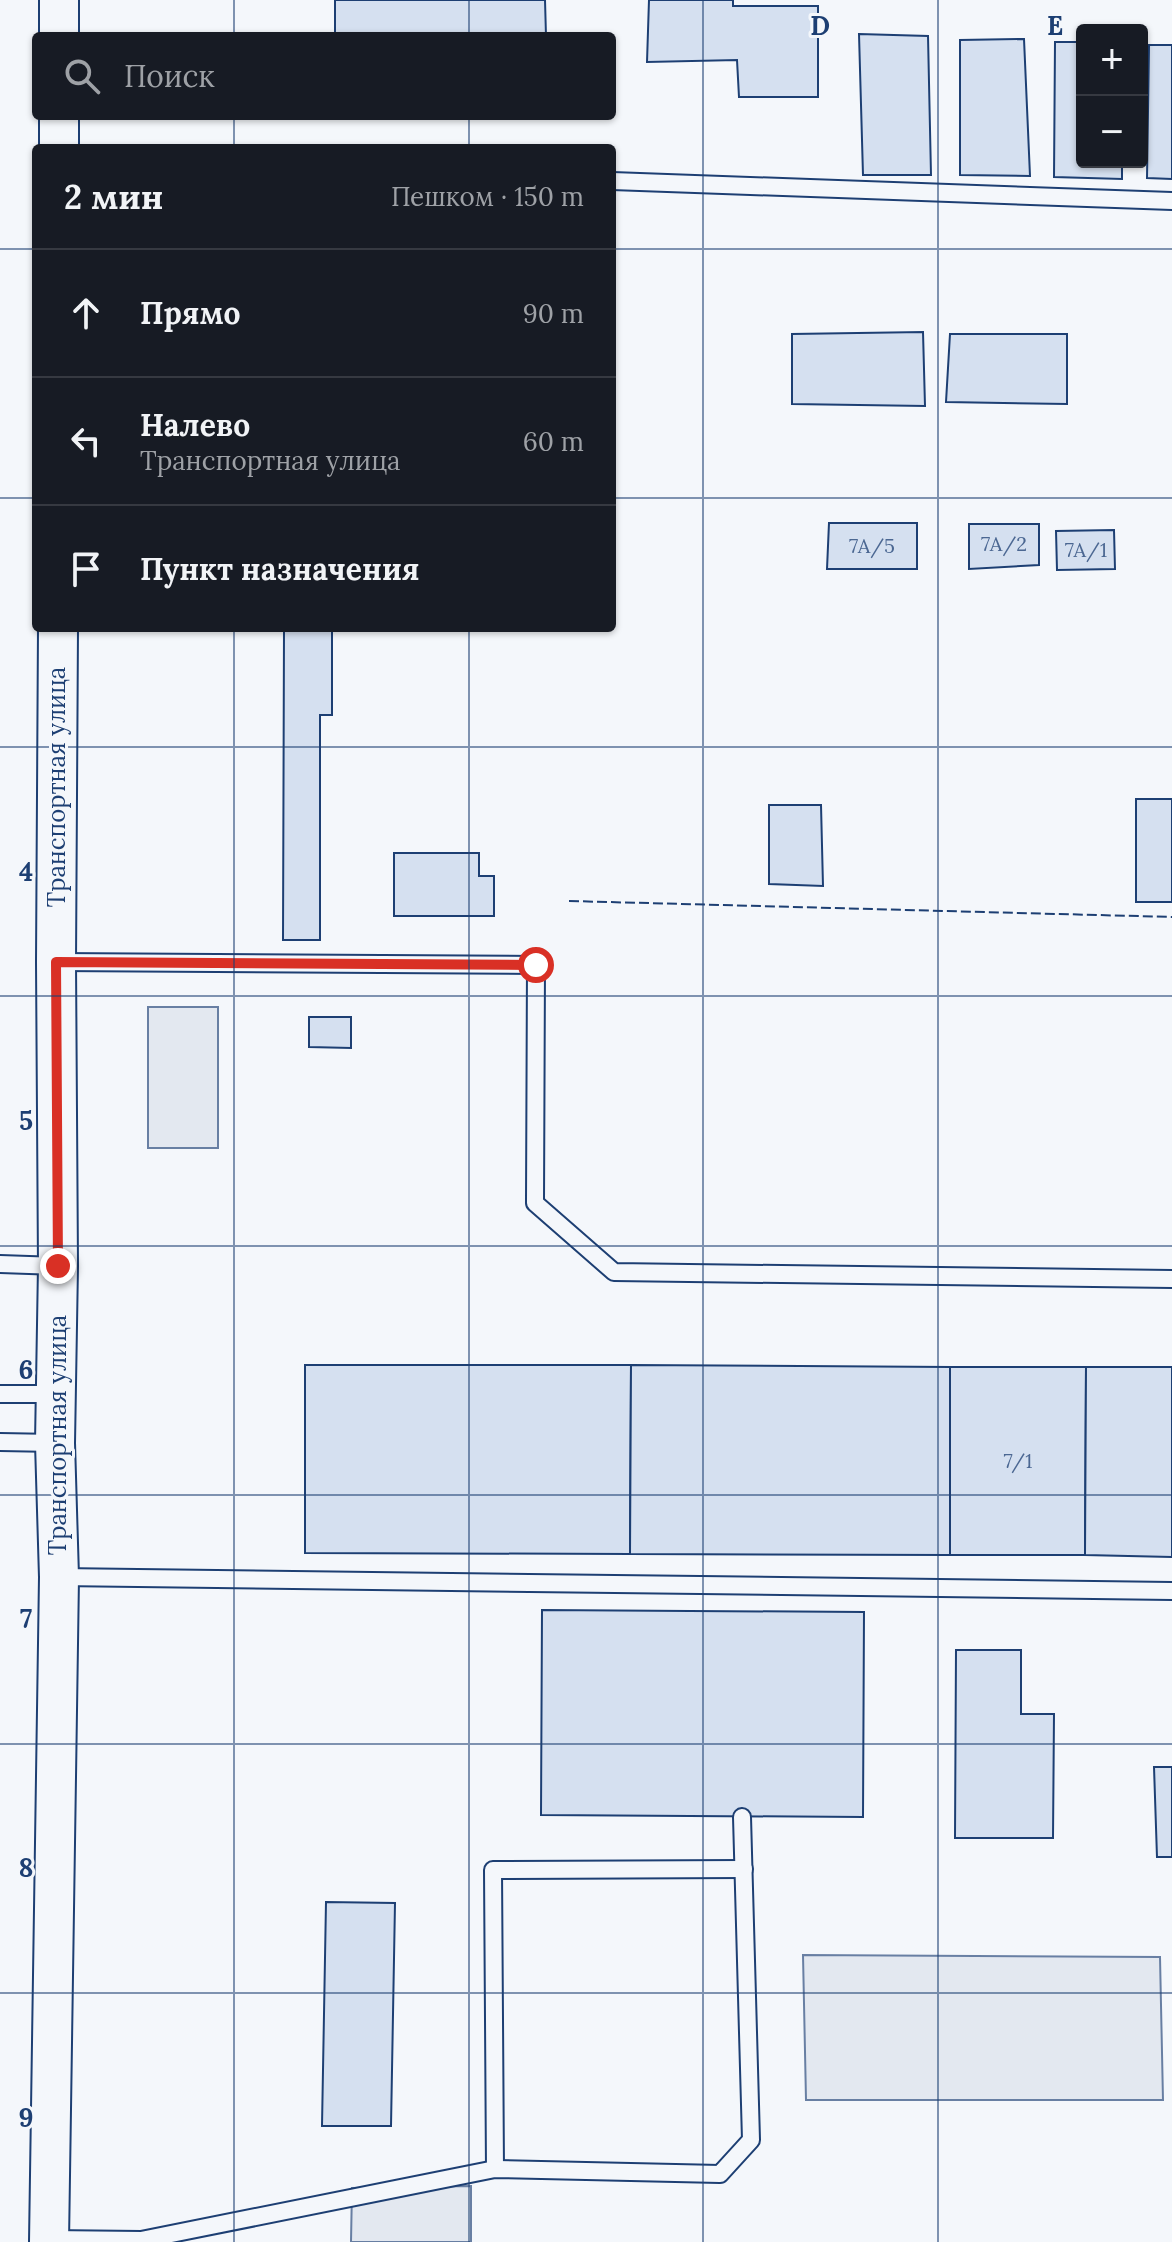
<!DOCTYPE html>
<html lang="ru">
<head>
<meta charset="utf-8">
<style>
  :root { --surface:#171b24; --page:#242831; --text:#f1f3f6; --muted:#9ea1a6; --line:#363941 }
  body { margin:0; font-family:Lora,serif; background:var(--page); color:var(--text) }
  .controls { position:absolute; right:24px; top:24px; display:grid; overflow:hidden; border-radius:8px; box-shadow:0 2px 6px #0004 }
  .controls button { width:72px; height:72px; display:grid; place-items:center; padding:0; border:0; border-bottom:2px solid var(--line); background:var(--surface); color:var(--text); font:40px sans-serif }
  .stop { position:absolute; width:24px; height:24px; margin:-18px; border:6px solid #d93025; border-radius:50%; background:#fff }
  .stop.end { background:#d93025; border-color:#fff; box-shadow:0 2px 8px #0008 }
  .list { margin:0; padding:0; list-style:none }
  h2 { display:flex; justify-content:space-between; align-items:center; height:104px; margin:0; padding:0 32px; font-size:34px }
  h2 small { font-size:26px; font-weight:400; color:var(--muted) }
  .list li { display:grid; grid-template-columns:52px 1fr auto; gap:24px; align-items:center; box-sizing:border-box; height:128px; padding:0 32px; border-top:2px solid var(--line) }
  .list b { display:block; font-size:30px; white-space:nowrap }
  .list p { margin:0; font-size:26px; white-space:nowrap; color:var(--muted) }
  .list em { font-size:26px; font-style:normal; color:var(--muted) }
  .icon { flex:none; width:44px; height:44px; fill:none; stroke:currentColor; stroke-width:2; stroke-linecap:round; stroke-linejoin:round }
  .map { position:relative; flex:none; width:1172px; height:2242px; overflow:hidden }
  .search { position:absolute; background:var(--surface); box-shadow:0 2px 6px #0004; left:32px; top:32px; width:584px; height:88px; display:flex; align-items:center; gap:20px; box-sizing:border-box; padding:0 28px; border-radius:8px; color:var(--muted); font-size:30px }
  .panel { position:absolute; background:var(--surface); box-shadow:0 2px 6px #0004; left:32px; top:144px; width:584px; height:488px; border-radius:8px }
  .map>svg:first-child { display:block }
  .parking { fill:#e3e8f0; stroke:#687fa3; stroke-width:2 }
  .building { fill:#d5e0f0; stroke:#1d3f73; stroke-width:2 }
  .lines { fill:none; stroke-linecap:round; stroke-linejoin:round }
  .service-casing { stroke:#1d3f73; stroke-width:20 }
  .tertiary-casing { stroke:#1d3f73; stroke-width:42 }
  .service { stroke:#f4f7fb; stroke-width:16 }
  .tertiary { stroke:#f4f7fb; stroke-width:38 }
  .fence { stroke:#1d3f73; stroke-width:2; stroke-dasharray:10 4; stroke-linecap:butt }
  .route { stroke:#d93025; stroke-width:10 }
  .grid { fill:none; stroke:#1d3f73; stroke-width:2; stroke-opacity:0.55 }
  .labels { text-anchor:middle; stroke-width:6; stroke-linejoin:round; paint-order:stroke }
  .number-label { font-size:20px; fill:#4b6792 }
  .street-label { font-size:24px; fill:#1d3f73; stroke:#f4f7fb }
  .grid-label { font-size:26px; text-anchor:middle; font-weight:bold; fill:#1d3f73; stroke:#f4f7fb; stroke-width:6; stroke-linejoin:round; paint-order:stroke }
</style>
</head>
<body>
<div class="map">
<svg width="1172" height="2242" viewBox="0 0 1172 2242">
  <rect width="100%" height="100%" fill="#f4f7fb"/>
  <g class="parking">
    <rect x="148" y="1007" width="70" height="141"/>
    <path d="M803 1955 1160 1957 1163 2100H806Z"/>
    <path d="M471 2186V2242H351L352 2188Z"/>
  </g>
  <g class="building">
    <path d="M335 0H545L546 36H335Z"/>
    <path d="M649 0H733V6H818V97H739L737 60 647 62Z"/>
    <path d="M859 34 928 36 931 175H863Z"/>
    <path d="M1024 39 1030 176 960 175V40Z"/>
    <path d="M1055 42H1082V162H1122V179L1054 177Z"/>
    <path d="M1149 45H1172V179L1147 178Z"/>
    <path d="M923 332 925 406 792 404V334Z"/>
    <path d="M950 334H1067V404L946 402Z"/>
    <path d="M829 523H917V569H827Z"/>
    <path d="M969 524H1039V565L969 569Z"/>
    <path d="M1114 530 1115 569 1057 570 1056 531Z"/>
    <path d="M284 630H332V715H320V940H283Z"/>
    <rect x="1136" y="799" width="36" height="103"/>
    <path d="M769 805H821L823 886 769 884Z"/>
    <path d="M394 853H479V876H494V916H394Z"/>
    <path d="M309 1017H351V1048L309 1047Z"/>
    <path d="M305 1365H631L630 1554 305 1553Z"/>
    <path d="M631 1365 950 1367V1555L630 1554Z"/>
    <path d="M950 1367H1086L1085 1555H950Z"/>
    <path d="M1086 1367H1172V1557L1085 1555Z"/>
    <path d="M542 1610 864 1612 863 1817 541 1815Z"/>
    <path d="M956 1650H1021V1714H1054L1053 1838H955Z"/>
    <path d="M1154 1767H1172V1857H1157Z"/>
    <path d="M326 1902 395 1903 391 2126H322Z"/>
  </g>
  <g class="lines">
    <g class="service-casing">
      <g id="service">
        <path d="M612 181 1172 201"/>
        <path d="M56 962 536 965 535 1203 614 1272 1172 1279"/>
        <path d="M0 1264 58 1266"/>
        <path d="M0 1394H56"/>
        <path d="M0 1442 55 1443"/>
        <path d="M59 1577 1172 1591"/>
        <path d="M495 2169 493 1870 744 1869"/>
        <path d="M49 2239 141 2240 495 2169 720 2174 751 2140 742 1817"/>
      </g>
    </g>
    <g class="tertiary-casing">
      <g id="tertiary">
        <path d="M59 0V36"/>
        <path d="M59 116V148"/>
        <path d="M49 2242 59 1577 55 1443 58 1266 56 962 58 628"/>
      </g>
    </g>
    <use href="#service" class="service"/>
    <use href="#tertiary" class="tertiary"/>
    <path class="fence" d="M569 901 1172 917"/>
  </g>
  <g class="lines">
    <path class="route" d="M58 1266 56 962 536 965"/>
  </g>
  <path class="grid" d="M234 0V36M469 0V36M703 0V2242M938 0V2242M234 116V148M469 116V148M0 249H36M612 249H1172M0 498H36M612 498H1172M234 628V2242M469 628V2242M0 747H1172M0 996H1172M0 1246H1172M0 1495H1172M0 1744H1172M0 1993H1172"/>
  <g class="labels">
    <g class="number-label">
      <text x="1004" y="551">7А/2</text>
      <text x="872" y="553">7А/5</text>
      <text x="1086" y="557">7А/1</text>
      <text x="1018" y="1468">7/1</text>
    </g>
    <g class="street-label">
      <text transform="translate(57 787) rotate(-90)" y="8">Транспортная улица</text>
      <text transform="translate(58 1435) rotate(-90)" y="8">Транспортная улица</text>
    </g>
  </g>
  <g class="grid-label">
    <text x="820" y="35">D</text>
    <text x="1055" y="35">E</text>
    <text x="26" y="881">4</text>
    <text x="26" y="1130">5</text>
    <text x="26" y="1379">6</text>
    <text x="26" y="1628">7</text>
    <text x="26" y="1877">8</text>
    <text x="26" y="2127">9</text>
  </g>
</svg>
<div class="controls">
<button>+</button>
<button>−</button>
</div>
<div class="stop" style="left:536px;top:965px"></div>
<div class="stop end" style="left:58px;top:1266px"></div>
<div class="search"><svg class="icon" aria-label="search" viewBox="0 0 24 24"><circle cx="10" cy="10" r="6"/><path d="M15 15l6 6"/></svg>Поиск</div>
<section class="panel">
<h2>2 мин<small>Пешком · 150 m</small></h2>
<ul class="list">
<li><svg class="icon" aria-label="ahead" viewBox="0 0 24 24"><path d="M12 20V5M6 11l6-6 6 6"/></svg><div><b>Прямо</b></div><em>90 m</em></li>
<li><svg class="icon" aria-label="left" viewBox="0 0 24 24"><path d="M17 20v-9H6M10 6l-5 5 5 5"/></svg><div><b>Налево</b><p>Транспортная улица</p></div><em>60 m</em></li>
<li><svg class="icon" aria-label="arrive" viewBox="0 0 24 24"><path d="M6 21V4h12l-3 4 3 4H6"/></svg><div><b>Пункт назначения</b></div></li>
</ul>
</section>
</div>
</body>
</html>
